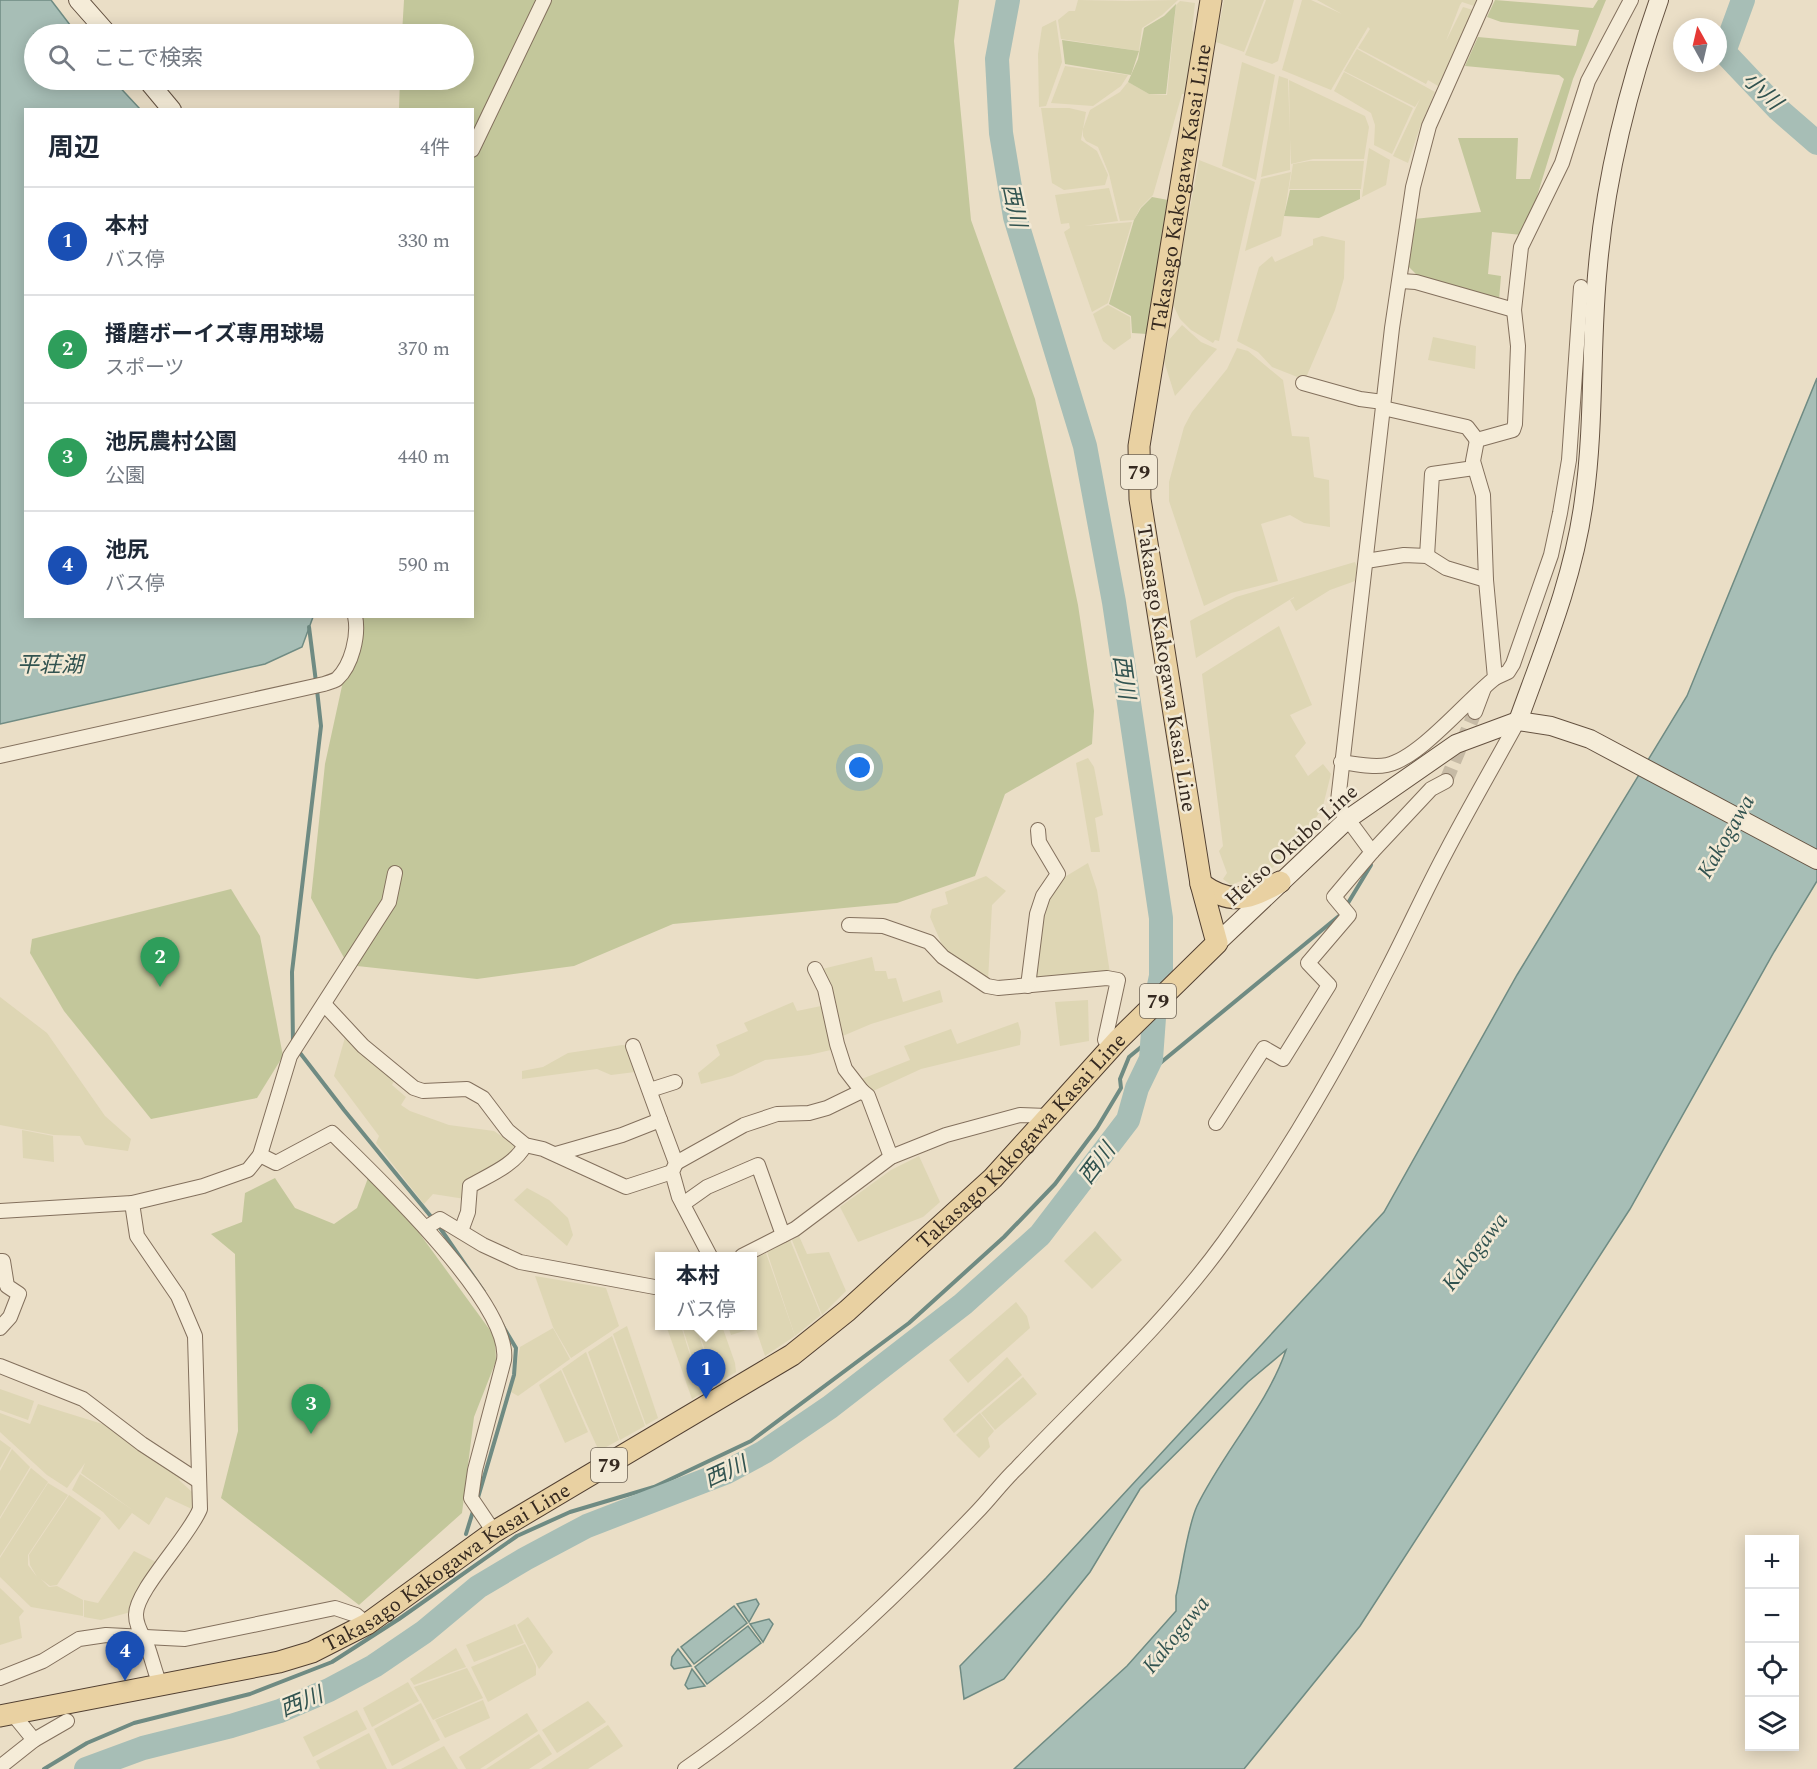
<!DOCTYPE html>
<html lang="ja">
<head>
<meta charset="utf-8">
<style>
  :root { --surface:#fff; --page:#f6f6f7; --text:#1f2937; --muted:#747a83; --line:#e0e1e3; --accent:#b45309 }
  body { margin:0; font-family:Spectral,"Noto Sans JP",serif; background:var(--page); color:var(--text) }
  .controls { position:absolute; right:18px; bottom:18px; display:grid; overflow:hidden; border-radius:0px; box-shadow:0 3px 15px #0003 }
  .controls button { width:54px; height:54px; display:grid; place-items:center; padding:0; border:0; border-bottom:2px solid var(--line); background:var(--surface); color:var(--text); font:30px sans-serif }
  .compass { position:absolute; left:1673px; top:18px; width:54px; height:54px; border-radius:50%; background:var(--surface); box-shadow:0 3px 15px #0003; rotate:352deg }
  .you { position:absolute; left:860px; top:768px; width:21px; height:21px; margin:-15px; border:4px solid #fff; border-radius:50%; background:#1a73e8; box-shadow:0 0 0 9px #1a73e833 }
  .badge { display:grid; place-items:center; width:39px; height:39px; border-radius:50%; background:var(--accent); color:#fff; font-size:20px; font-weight:700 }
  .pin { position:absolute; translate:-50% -50px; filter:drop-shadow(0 2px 3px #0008) }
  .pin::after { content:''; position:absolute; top:32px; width:21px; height:18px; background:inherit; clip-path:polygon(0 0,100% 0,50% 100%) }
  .popup { position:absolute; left:655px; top:1252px; width:102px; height:78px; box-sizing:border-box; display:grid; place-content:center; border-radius:0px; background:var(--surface); filter:drop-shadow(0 2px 4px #0005); font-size:20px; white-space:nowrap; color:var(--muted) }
  .popup b { font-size:22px; color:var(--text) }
  .popup::after { content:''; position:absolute; left:50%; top:100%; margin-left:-12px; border:12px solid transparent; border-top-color:var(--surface) }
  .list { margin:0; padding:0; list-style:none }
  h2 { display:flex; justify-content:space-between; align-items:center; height:78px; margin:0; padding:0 24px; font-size:26px }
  h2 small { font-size:20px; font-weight:400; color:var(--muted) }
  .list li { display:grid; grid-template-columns:39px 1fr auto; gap:18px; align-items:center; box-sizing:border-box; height:108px; padding:0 24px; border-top:2px solid var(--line) }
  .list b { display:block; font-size:22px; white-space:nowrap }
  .list p { margin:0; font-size:20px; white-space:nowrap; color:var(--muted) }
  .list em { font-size:20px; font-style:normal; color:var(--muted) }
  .icon { flex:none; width:33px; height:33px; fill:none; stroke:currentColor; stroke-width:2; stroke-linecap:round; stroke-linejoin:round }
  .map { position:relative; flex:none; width:1817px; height:1769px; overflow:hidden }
  .search { position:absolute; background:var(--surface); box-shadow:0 3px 15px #0003; left:24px; top:24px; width:450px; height:66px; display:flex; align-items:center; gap:15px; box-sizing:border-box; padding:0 21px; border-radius:33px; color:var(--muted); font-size:22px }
  .panel { position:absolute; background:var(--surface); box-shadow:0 3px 15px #0003; left:24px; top:108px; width:450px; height:510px; border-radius:0px }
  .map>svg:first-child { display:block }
  .farmland { fill:#ded6b4 }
  .green { fill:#c3c79b }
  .water { fill:#a7beb6; stroke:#6f8b83; stroke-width:1.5 }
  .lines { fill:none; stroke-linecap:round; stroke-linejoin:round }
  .stream { stroke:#6f8b83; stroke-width:4 }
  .river { stroke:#a7beb6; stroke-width:24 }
  .street-tunnel { stroke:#c6baa5; stroke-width:14; stroke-dasharray:14 7; stroke-linecap:butt }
  .street-casing { stroke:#83705d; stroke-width:16 }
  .secondary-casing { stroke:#655241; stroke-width:20 }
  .primary-casing { stroke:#513f31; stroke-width:23 }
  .street { stroke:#f5ecd8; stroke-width:14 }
  .secondary { stroke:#f5ecd8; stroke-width:18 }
  .primary { stroke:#e9d1a2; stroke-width:21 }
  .labels { text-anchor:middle; stroke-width:5; stroke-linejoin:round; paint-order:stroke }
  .shield { fill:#f2e9d5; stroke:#6e6356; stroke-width:1.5 }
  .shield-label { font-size:20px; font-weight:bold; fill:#352920 }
  .street-label { font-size:21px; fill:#352920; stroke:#f2e9d5 }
  .water-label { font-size:22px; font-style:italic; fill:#315350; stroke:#f2e9d5 }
</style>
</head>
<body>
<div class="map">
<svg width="1817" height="1769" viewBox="0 0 1817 1769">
  <rect width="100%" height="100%" fill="#eadec6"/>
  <g class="farmland">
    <path d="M1078 0 1127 1 1178 0 1162 15 1142 28 1139 51 1061 39 1058 20 1069 11H1075Z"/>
    <path d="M1224 0H1264L1244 52 1216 42Z"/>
    <path d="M1266 0H1294L1278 61 1272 64 1245 55Z"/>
    <path d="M1302 0H1311L1342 14 1317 0H1477L1474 6 1462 2 1460 5 1446 41 1463 7 1473 10 1438 86 1428 80 1426 84 1358 48 1370 29 1368 27 1331 90 1282 70Z"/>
    <path d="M1180 1 1195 3 1192 30 1198 38 1189 94H1182L1153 195 1140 208 1134 220 1120 221 1109 174 1098 147 1086 141 1083 136V129L1090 110 1120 92 1128 82 1149 94 1167 95 1176 5Z"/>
    <path d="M1056 20 1062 62 1046 106 1039 107 1038 54 1042 27Z"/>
    <path d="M1357 49 1435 92 1420 127 1408 163 1393 156 1420 99 1415 107 1344 71Z"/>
    <path d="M1242 62 1275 75 1256 180 1222 166Z"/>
    <path d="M1065 66 1128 75 1121 86 1093 106 1051 103Z"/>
    <path d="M1344 72 1413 108 1392 154 1374 145 1375 125 1371 113 1334 91Z"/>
    <path d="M1279 76 1288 79 1290 136 1289 80 1365 116 1369 127 1364 159H1313L1291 164 1290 139V170L1261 177Z"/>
    <path d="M1041 108H1069L1086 112 1081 140 1097 151 1108 175 1105 185 1064 190 1052 183Z"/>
    <path d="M1369 148 1390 160 1386 185 1362 197Z"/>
    <path d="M1199 160 1255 182 1219 341 1215 340 1213 343 1191 330 1180 319 1172 303Z"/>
    <path d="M1310 161H1364L1361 189H1289L1293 164Z"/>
    <path d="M1291 172 1281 236 1245 251 1261 179Z"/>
    <path d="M1109 188 1118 221 1084 226 1132 222 1108 303 1092 312 1064 232 1070 228 1069 223 1061 224 1055 195Z"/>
    <path d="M1322 236 1345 241 1344 278 1335 310 1305 380 1272 367 1258 352 1237 341 1259 267 1272 256 1275 262 1313 245V239Z"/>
    <path d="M1108 305 1130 317 1131 338 1114 350 1103 341 1093 314Z"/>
    <path d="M1182 325 1201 342 1217 349 1175 396 1164 361 1169 340Z"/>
    <path d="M1433 337 1476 346 1475 369 1428 360Z"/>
    <path d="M1237 348 1248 351 1283 380 1292 436 1309 437 1314 477 1329 480 1330 527 1304 523 1290 515 1261 524 1278 581 1231 593 1204 606 1169 501V482L1184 427 1192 412 1227 369Z"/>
    <path d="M1355 562 1357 567 1355 581 1330 590 1296 611 1290 600 1294 598V597L1196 658 1190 621 1195 618 1236 597Z"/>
    <path d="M1279 626 1312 705 1290 715 1306 743 1295 756 1308 776 1323 764 1331 774 1323 806 1306 835 1271 869 1231 885 1223 879 1227 873 1219 851 1223 846 1202 674Z"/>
    <path d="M1088 758 1094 767 1103 815 1095 818 1100 852H1091L1076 763Z"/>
    <path d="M1088 863 1097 890 1110 973 1035 980 1043 906 1063 878Z"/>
    <path d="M986 876 1006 891 992 905 988 981 951 957 943 947 930 917 932 909 948 904 945 892Z"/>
    <path d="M872 957 875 971H886L888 979 896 978 903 1002 940 990 943 1002 871 1024 838 1038 822 969Z"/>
    <path d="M0 997 47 1033 105 1116 131 1139 128 1151 85 1145 80 1136 54 1135 0 1125Z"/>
    <path d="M1088 1000 1089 1041 1060 1046 1055 1002Z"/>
    <path d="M793 1002 797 1011 826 1005 835 1049 809 1055 765 1060 732 1076 701 1084 698 1073 720 1055 716 1045 748 1031 744 1023Z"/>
    <path d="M1018 1022 1021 1032 1020 1045 921 1069 871 1092 859 1080 910 1060 904 1046 951 1029 957 1044Z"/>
    <path d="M346 1034 395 1079 392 1085 406 1097 401 1105 410 1111 449 1125 494 1131 519 1148 465 1199 433 1194 424 1204 376 1143 379 1136 334 1076Z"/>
    <path d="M622 1045 630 1046 639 1068 635 1072 611 1075 597 1069 522 1079V1071L543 1067 568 1053Z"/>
    <path d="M22 1130 53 1136 54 1162 23 1158Z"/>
    <path d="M919 1156 940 1202 923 1217 858 1242 840 1207 891 1170Z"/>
    <path d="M527 1188 549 1200 568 1218 573 1235 567 1246 514 1200Z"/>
    <path d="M1095 1231 1122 1260 1092 1289 1064 1261Z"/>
    <path d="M799 1236 807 1254 829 1252 846 1291 822 1315 792 1240Z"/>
    <path d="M790 1240 821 1315 795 1336 767 1252Z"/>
    <path d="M766 1253 795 1336 765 1356 753 1321 752 1260Z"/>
    <path d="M535 1276 606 1288 619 1326 571 1358 553 1327Z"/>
    <path d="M1016 1302 1027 1316 1030 1328 968 1383 949 1360Z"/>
    <path d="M753 1325V1328L731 1335 728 1326Z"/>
    <path d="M627 1326 658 1418 646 1425 613 1334Z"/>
    <path d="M671 1326H681L702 1393 692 1399 667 1328Z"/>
    <path d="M682 1326H696L715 1385 703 1392Z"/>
    <path d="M697 1326H722L735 1363 736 1372 716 1384Z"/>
    <path d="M553 1328 570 1359 518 1396 511 1392 520 1347Z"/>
    <path d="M612 1336 645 1426 620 1440 588 1352Z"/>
    <path d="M586 1352 619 1440 599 1451 562 1369Z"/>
    <path d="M1007 1357 1022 1375 954 1433 943 1419Z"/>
    <path d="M561 1370 588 1432 565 1443 539 1385Z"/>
    <path d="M1023 1377 1037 1394 995 1430 981 1413Z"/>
    <path d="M0 1389 34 1401 28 1420 0 1410Z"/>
    <path d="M38 1404 109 1426 186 1478 184 1481 178 1479 192 1492 194 1510 166 1497 149 1525 132 1513 119 1530 103 1512 72 1490 80 1474 134 1511 81 1473 85 1463 67 1488 47 1475 0 1432V1413L30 1424Z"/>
    <path d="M980 1413 994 1431 988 1438 990 1447 979 1458 956 1435Z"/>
    <path d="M0 1440 11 1448 0 1468Z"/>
    <path d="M12 1449 30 1467 0 1517V1471Z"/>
    <path d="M31 1468 48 1482 0 1556V1519Z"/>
    <path d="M48 1483 68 1495 28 1555V1565L37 1577 30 1565 29 1555 69 1495 101 1518 57 1585 50 1586 41 1579 49 1587 57 1586 83 1600V1616L31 1607 0 1577V1558Z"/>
    <path d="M134 1551 158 1563 131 1612 101 1620 84 1617V1600L98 1603Z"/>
    <path d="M0 1588 24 1611 19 1617 22 1638 0 1645Z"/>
    <path d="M528 1617 553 1652 539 1669 517 1625Z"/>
    <path d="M515 1624 524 1643 474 1662 466 1645Z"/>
    <path d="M525 1644 536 1666V1675L488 1702 471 1667Z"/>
    <path d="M456 1648 466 1667 414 1685 410 1679Z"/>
    <path d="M467 1668 483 1698 433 1720 414 1687Z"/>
    <path d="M408 1682 419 1701 372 1727 363 1708Z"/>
    <path d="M483 1700 490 1718 445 1738 435 1720Z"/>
    <path d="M588 1701 606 1722 557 1753 542 1730Z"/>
    <path d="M421 1703 440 1740 392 1766 374 1729Z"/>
    <path d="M357 1710 367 1729 313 1757 303 1737Z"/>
    <path d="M527 1713 538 1731 480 1769H466L459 1757Z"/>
    <path d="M608 1725 623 1746 588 1769H541Z"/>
    <path d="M369 1733 387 1769H320L316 1761Z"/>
    <path d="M539 1734 552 1754 529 1769H486Z"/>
    <path d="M444 1746 458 1769H401Z"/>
  </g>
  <g class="green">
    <path d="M404 0H959L954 41 971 220 1035 399 1078 605 1094 711 1092 744 1005 794 975 876 897 903 673 924 574 966 477 979 348 965 311 898 325 764 357 617 472 616V110L399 109 400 80H464V34H402Z"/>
    <path d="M1495 0 1593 8 1598 0H1606L1573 79 1530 219 1522 235 1492 232 1488 274 1501 276 1499 300 1420 278 1408 266 1414 219 1481 212 1458 138H1518L1516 179H1530L1564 79 1559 75 1465 66 1478 37 1576 46 1579 30 1501 22 1487 17Z"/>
    <path d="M1176 4 1166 94H1149L1128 82 1138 59 1144 28 1164 16Z"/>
    <path d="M1062 40 1139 51 1131 75 1065 64Z"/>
    <path d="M1290 190H1360V199L1319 218 1284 216Z"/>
    <path d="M1152 197 1168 200 1147 334 1132 333 1131 316 1109 304 1134 220 1141 208Z"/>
    <path d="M231 889 260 936 283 1056 257 1098 151 1119 64 1011 30 953 32 939Z"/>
    <path d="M275 1178 295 1208 334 1224 357 1208 368 1178 417 1230 495 1337 496 1361 474 1417 462 1513 359 1605 221 1498 238 1431 235 1254 211 1234 242 1222 245 1193Z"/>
  </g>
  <g class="water">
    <path d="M0 0H51L77 34H34V80H113L140 109 26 110V616L313 617 302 647 265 664 0 724Z"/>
    <path d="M1817 378V881L1774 952 1630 1209 1360 1626 1244 1769H1014L1127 1666 1176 1611V1596C1182 1571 1187 1528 1197 1506 1222 1454 1268 1404 1286 1350L1248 1382 1140 1489 1090 1572 1004 1679 964 1699 960 1666 1046 1578 1384 1212 1517 975 1687 696Z"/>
    <path d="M756 1599 759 1604 749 1622 737 1604Z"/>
    <path d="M734 1606 747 1623 694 1664 681 1647Z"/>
    <path d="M769 1619 773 1624 763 1642 750 1624Z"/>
    <path d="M748 1626 761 1643 707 1684 695 1667Z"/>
    <path d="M678 1649 691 1666 674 1669 671 1665 672 1657Z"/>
    <path d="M692 1669 705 1686 688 1689 685 1685Z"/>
  </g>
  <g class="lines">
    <g class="stream">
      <path d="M309 627 316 682"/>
      <path d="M1345 908 1371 865"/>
      <path d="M293 1043 292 972 321 726 317 690"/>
      <path d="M297 1049 344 1110 433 1219"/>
      <path d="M1142 1078 1339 916"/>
      <path d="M438 1225 484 1292"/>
      <path d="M477 1501 514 1375 516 1348 501 1323"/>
      <path d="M466 1534 474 1508"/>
      <path d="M44 1769 87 1743 134 1723 250 1694 332 1662 399 1619 517 1536 570 1512 654 1487 751 1441 909 1323 1004 1237 1055 1184 1097 1128 1121 1088 1120 1079 1129 1057 1152 1038"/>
    </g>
    <g class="river">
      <path d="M1743 0 1724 52 1778 109 1817 143"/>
      <path d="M86 1769 143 1748 231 1726 280 1711 329 1690 374 1666 424 1632 478 1587 525 1559 587 1526 727 1472 764 1452 830 1407 963 1304 1040 1235 1128 1120 1137 1088 1151 1059 1155 1004 1161 976V918L1114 602 1085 446 1015 217 1001 133 997 59 1008 0"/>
    </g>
    <path class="street-tunnel" d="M1446 781 1475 712"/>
    <g class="street-casing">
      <g id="street">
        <path d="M472 150 544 0"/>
        <path d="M1401 281 1416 282 1514 310"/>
        <path d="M1303 383 1360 399 1383 402"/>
        <path d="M1383 408 1467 427 1477 440"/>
        <path d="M1427 556 1432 474 1474 468"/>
        <path d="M1366 561 1404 555 1427 556 1446 568 1486 580"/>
        <path d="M1495 678 1508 672 1513 664 1551 555 1560 513 1569 460 1581 287"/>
        <path d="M1475 712 1484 688"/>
        <path d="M0 756 324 684C327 683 334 681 337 679 352 665 359 635 355 616"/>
        <path d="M1341 762C1356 764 1373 768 1387 765 1420 758 1467 700 1495 678L1486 580 1483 495 1473 461 1477 440 1513 430 1515 424 1518 346 1514 310 1521 247 1562 163 1588 81 1631 0"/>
        <path d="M1372 852 1431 789 1446 781"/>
        <path d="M849 925 883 926 929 942 943 957 972 976 987 986 998 988 1107 978 1118 980 1105 1040 1111 1048"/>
        <path d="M815 969 825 989 837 1044 845 1069 862 1091"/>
        <path d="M1028 986 1037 914 1043 896 1058 874 1039 842 1038 830"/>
        <path d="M324 1004 363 1046 414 1088 423 1091 467 1089 483 1098 508 1131 525 1145 543 1149 626 1187 672 1172"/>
        <path d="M633 1046 660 1120"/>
        <path d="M650 1090 675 1082"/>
        <path d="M1216 1123 1264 1048 1283 1059 1329 985 1308 963 1349 915 1334 897 1372 852 1341 810 1338 801 1392 328 1413 187 1429 126 1485 0"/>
        <path d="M556 1154 622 1135 660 1120 676 1163 672 1172 679 1197 710 1256"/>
        <path d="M260 1155 276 1163 332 1133C373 1173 512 1304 504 1360L475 1470 471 1498 494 1532"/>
        <path d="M676 1163 744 1125 777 1114 809 1113 827 1108 862 1091 868 1096 891 1157"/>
        <path d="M132 1203 137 1236 178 1296 195 1336 200 1509C189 1537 135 1591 136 1615 136 1627 143 1635 147 1645 152 1659 155 1672 160 1685"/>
        <path d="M683 1204 707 1187 758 1165 783 1235"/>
        <path d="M0 1211 132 1203 203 1186 248 1170 260 1155 290 1056 389 902 395 873"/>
        <path d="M427 1227 440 1219 483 1245 520 1262 660 1288"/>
        <path d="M461 1231 468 1212 470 1186C489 1175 515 1165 525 1145"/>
        <path d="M742 1256 795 1229 891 1157 946 1135 1020 1115 1047 1116"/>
        <path d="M0 1261H3L7 1286 19 1294 10 1317 0 1328"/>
        <path d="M0 1366 83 1399 142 1444 197 1480"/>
        <path d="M0 1678 43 1661 79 1639 106 1635 185 1639 335 1608 356 1615 367 1624"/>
        <path d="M12 1713 34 1740"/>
        <path d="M0 1767 34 1740 67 1721"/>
        <path d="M685 1769C791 1696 887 1606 976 1513 990 1499 1002 1482 1017 1468 1087 1394 1164 1325 1224 1242 1285 1158 1338 1067 1385 974 1406 934 1424 893 1446 852 1469 808 1494 765 1518 721"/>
      </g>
    </g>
    <g class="secondary-casing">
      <g id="secondary">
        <path d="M78 0 108 34"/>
        <path d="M147 80 172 110"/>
        <path d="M1518 721C1544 649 1574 577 1584 500 1595 422 1590 343 1598 265 1606 175 1629 85 1659 0"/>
        <path d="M1217 943 1348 819 1456 744 1518 721 1551 726 1590 739 1817 860"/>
      </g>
    </g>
    <g class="primary-casing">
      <g id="primary">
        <path d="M1201 884C1232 906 1249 899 1280 882"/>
        <path id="s1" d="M0 1716 279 1662 312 1652 367 1624 494 1532 792 1355 847 1311 993 1178 1118 1040 1217 943 1201 884 1140 499 1139 446 1211 0"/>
      </g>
    </g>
    <use href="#street" class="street"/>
    <use href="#secondary" class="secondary"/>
    <use href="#primary" class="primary"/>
  </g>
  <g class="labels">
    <g class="shield">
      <rect x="1121" y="455" width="36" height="34" rx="4.5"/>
      <rect x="1140" y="984" width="36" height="34" rx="4.5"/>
      <rect x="591" y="1448" width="36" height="34" rx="4.5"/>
    </g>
    <g class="shield-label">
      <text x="1139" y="479">79</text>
      <text x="1158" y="1008">79</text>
      <text x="609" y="1472">79</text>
    </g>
    <g class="street-label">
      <text dy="7" stroke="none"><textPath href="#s1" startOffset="2242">Takasago Kakogawa Kasai Line</textPath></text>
      <text transform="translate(1167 668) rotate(81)" y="7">Takasago Kakogawa Kasai Line</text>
      <text transform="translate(1291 845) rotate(-42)" y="7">Heiso Okubo Line</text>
      <text dy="7" stroke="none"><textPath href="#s1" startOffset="1198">Takasago Kakogawa Kasai Line</textPath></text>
      <text dy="7" stroke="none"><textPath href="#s1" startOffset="478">Takasago Kakogawa Kasai Line</textPath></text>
    </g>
    <g class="water-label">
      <text transform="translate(1763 90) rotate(44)" y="8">小川</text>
      <text transform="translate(1015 205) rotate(78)" y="8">西川</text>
      <text x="50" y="672">平荘湖</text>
      <text transform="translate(1125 677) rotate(82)" y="8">西川</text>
      <text transform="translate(1725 836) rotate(-60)" y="8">Kakogawa</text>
      <text transform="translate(1096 1163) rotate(-53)" y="8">西川</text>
      <text transform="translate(1474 1251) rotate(-52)" y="8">Kakogawa</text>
      <text transform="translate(725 1471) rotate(-24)" y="8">西川</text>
      <text transform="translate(1175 1634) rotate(-51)" y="8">Kakogawa</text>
      <text transform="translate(301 1701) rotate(-22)" y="8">西川</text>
    </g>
  </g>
</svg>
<div class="controls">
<button>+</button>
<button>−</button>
<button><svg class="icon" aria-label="locate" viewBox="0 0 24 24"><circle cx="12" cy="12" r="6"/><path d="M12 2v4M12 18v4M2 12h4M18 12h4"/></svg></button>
<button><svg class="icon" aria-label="layers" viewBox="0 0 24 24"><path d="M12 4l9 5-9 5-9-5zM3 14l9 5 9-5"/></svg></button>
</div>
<svg class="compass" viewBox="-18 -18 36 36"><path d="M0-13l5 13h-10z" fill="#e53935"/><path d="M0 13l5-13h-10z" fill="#747a83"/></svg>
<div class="you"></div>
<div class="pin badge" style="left:706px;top:1399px;background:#1a4fb4">1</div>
<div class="popup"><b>本村</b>バス停</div>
<div class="pin badge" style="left:160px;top:987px;background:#2e9e5b">2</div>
<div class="pin badge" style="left:311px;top:1434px;background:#2e9e5b">3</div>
<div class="pin badge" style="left:125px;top:1681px;background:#1a4fb4">4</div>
<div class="search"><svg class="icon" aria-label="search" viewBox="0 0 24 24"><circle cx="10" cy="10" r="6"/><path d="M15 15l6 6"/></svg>ここで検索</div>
<section class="panel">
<h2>周辺<small>4件</small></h2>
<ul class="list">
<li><span class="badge" style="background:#1a4fb4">1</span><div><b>本村</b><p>バス停</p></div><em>330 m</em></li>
<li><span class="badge" style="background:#2e9e5b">2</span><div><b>播磨ボーイズ専用球場</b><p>スポーツ</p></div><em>370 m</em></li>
<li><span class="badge" style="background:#2e9e5b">3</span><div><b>池尻農村公園</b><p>公園</p></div><em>440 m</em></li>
<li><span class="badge" style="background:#1a4fb4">4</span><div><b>池尻</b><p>バス停</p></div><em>590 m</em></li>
</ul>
</section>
</div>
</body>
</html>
